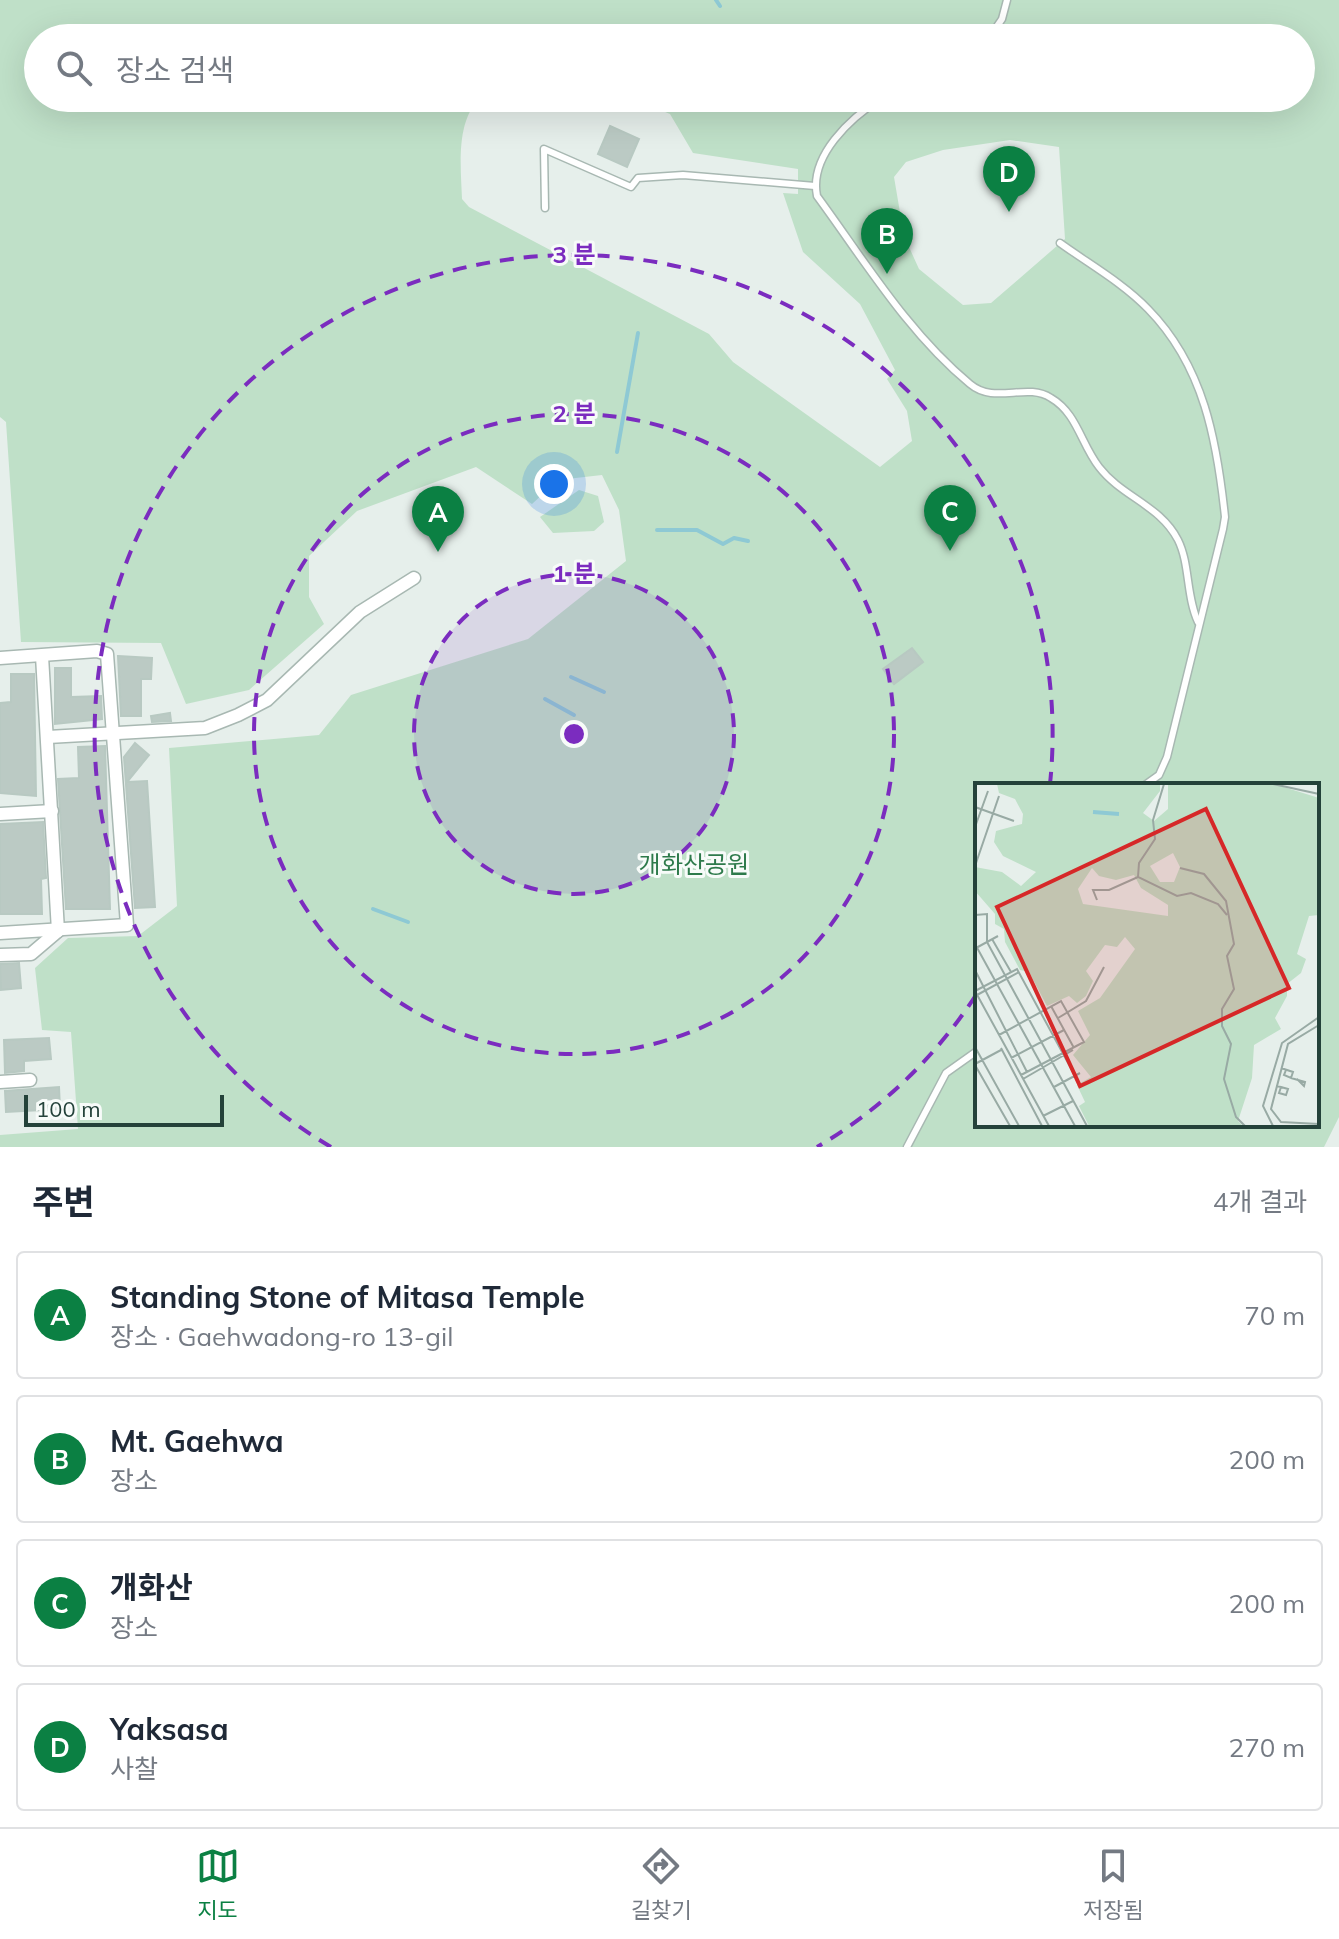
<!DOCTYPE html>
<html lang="ko">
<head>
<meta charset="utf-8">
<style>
  :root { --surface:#fff; --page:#f6f6f7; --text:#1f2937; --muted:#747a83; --line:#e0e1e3; --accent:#0b8043 }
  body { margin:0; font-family:Mulish,"Noto Sans KR",sans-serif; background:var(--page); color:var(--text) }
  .scale { position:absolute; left:24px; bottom:20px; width:200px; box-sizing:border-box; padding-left:8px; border:4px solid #24423a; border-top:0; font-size:22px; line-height:28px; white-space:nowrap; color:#24423a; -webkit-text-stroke:6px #f7fbf9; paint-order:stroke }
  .you { position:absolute; left:554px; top:484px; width:28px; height:28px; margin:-20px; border:6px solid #fff; border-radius:50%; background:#1a73e8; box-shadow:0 0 0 12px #1a73e833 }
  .badge { display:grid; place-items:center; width:52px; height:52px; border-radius:50%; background:var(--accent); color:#fff; font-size:26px; font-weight:700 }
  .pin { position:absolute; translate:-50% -66px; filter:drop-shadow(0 2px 4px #0008) }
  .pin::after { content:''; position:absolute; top:42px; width:28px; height:24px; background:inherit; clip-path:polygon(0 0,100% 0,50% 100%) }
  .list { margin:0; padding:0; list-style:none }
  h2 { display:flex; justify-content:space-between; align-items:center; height:104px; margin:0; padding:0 32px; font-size:34px }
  h2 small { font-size:26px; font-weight:400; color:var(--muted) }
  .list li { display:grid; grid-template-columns:52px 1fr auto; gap:24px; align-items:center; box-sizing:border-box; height:128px; margin:0 16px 16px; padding:0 16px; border:2px solid var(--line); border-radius:8px }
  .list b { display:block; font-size:30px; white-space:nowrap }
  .list p { margin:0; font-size:26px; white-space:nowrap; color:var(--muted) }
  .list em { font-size:26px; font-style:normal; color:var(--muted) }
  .icon { flex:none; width:44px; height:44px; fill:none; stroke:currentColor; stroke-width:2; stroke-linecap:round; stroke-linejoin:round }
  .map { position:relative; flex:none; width:1339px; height:1147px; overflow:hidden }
  .search { position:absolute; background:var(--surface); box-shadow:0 8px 32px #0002; left:24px; right:24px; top:24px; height:88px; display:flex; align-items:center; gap:20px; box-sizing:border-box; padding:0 28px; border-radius:44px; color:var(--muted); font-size:30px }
  .sheet { height:680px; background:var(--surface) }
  nav { display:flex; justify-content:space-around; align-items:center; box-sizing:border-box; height:112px; border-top:2px solid var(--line); background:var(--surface); font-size:22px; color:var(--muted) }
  nav a { display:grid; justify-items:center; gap:4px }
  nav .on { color:var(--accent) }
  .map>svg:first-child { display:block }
  .green { fill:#bfe0c8; fill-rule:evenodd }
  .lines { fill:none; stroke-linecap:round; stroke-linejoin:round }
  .stream { stroke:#8ec9d4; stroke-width:4 }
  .building { fill:#bbcac4; stroke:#b8c9c2; stroke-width:2 }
  .service-casing { stroke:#a8b8b2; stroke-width:9 }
  .minor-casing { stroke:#a8b8b2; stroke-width:15 }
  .service { stroke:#fff; stroke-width:6 }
  .minor { stroke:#fff; stroke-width:12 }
  .ring { fill:none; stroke:#7b2cbf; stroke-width:4; stroke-dasharray:14 10 }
  .labels { text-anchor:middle; stroke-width:6; stroke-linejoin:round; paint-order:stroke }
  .park-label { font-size:24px; fill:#2d7a4b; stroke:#f7fbf9 }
  .inset-river { fill:none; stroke:#8ec9d4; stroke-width:4 }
  .inset-road { fill:none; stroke:#98aaa4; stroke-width:2 }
  .view { fill:#d62828; fill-opacity:0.15; stroke:#d62828; stroke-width:4 }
  .inset-edge { fill:none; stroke:#24423a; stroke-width:4 }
  .centre { fill:#7b2cbf; stroke:#f7fbf9; stroke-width:4 }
  .ring-label { font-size:24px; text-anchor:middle; font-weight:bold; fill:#7b2cbf; stroke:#f7fbf9; stroke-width:6; stroke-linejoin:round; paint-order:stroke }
</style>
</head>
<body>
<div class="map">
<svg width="1339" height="1147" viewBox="0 0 1339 1147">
  <rect width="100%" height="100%" fill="#e6efeb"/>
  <g class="green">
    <path d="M0 0H1339V1117L1324 1147H0V1135L78 1129 71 1032 42 1030 35 968 68 938 138 936 177 906 169 748 319 735 351 695 528 639 626 561 619 510 602 475 558 480 532 504 476 467 357 511 309 556V597L324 624 249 690 186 704 161 643 21 642 6 422 0 417ZM579 25 598 29V38H1301V98H632L670 114 693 153 798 169V194L783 193 803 252 860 304 895 370 887 379 907 411 912 441 880 467 733 362 709 334 469 207 462 199C461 169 455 119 481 98H38V38H574ZM1010 140 1059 147 1065 239 991 303 963 305 919 269 904 236 894 177 906 162 943 150ZM977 785H1317V1125H977Z"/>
    <path d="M579 490 598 496 604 522 594 531 553 533 540 517Z"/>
  </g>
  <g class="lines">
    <g class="stream">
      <path d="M716 0 720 6"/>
      <path d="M617 452 638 333"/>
      <path d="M657 530H697L723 544 734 538 748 541"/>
      <path d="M571 677 604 692"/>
      <path d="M545 699 574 715"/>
      <path d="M373 909 408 922"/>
    </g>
  </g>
  <g class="building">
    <path d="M610 126 639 139 627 167 598 154Z"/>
    <path d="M912 648 923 662 894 684 883 669Z"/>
    <path d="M118 656 152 658 151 679H141V716H121Z"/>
    <path d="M55 668H71V697L101 696 102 719 55 724Z"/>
    <path d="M11 674H34L36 796 0 793V703L11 702Z"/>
    <path d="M170 713 171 721 152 722 151 716Z"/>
    <path d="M135 743 149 755 127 782 147 781 155 907 135 908 124 757Z"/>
    <path d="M105 746 110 909H66L58 779 79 778 78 747Z"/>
    <path d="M43 822 46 878 41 879 42 914H0V824Z"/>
    <path d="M19 963 21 988 1 990 0 964Z"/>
    <path d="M49 1038 51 1059 24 1061V1071L5 1073 4 1040Z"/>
    <path d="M59 1087 60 1109 6 1112 5 1091Z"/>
  </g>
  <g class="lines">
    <g class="service-casing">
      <g id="service">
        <path d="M989 38 1002 19 1007 0"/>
        <path d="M882 98C850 118 809 156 817 196 864 260 908 333 970 384 995 405 1026 382 1051 398 1077 413 1081 444 1099 467 1122 497 1160 505 1178 540 1190 564 1186 596 1198 622"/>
        <path d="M545 208 544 149 631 187 638 178 683 175 815 186"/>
        <path d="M1060 243C1089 264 1123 283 1148 309 1204 366 1217 441 1225 517L1223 529 1167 757 1159 775 1145 785"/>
        <path d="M907 1147 946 1073 977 1051"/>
      </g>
    </g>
    <g class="minor-casing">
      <g id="minor">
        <path d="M42 656 58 931"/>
        <path d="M0 658 97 651 107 654 127 925 0 933"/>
        <path d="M48 737 205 728 238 715 267 700 360 612 414 578"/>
        <path d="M0 814 52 811"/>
        <path d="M0 955 31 954 58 931"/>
        <path d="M0 1082 30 1080"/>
      </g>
    </g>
    <use href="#service" class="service"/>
    <use href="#minor" class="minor"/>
  </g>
  <circle cx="574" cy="734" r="160" fill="#7b2cbf" fill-opacity=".12"/>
  <g class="ring">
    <circle cx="574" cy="734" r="160"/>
    <circle cx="574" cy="734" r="320"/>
    <path d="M976 995A479 479 0 0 1 817 1147M331 1147A479 479 0 1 1 1050 784"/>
  </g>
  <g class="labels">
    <g class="park-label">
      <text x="694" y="873">개화산공원</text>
    </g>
  </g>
  <g transform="translate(975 783)">
    <rect width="344" height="344" fill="#e6efeb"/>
    <path d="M22 1H185V8L168 30 179 38 193 26V1H299L344 15V132L334 133 322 171 331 176 326 190 312 201V213L300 235 306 246 279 262 277 295 263 338 268 343H114L104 323 110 319 102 302 116 294 98 272 115 252 103 228 125 215 160 166 150 154 142 164 130 162 111 188 118 198 111 213 102 220 94 213 72 223 54 189 45 187 30 159 29 146 20 141V131L0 108V84L27 89 46 103 61 89 28 73 19 59 21 48 47 41 48 31 40 16 24 10ZM198 70 205 84 199 99H185L175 83ZM117 85 124 93 141 97 159 92 166 105 193 122V133L108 121 103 106Z" fill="#bfe0c8" fill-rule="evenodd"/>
    <path class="inset-river" d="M118 29 144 31"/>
    <path class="inset-road" d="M189 1 178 37 180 56 164 80 163 94 202 113 216 110 243 121 252 132M298 1 344 11M0 24 39 38M0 44 13 8M0 83 24 13M205 85 229 91 251 118 259 161 252 173 259 206 247 226V243L256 261 249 296 261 334 270 343M122 117 118 107H134L163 94M0 132 12 131V159L112 343M17 156 36 189M0 161 100 343M1 165 23 153M0 187 52 289M0 208 42 186 105 302M0 208 74 343M2 212 44 189M76 223 99 265M83 235 111 218 129 184M344 242 313 261 296 326 306 339 344 341M24 252 86 218 109 259 46 292M0 264 44 343M26 265 67 343M36 275 89 247M0 281 26 267M0 282 35 343M306 285 318 289 316 295 309 292 311 287M316 295 330 299 329 303 322 296M48 296 98 267M301 303 306 304 313 306 311 312 304 310 306 304M79 304 105 290M68 333 98 318M298 343 288 323 307 260 344 234"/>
    <path class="view" d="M231 26 314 205 105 303 22 124Z"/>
    <rect width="344" height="344" class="inset-edge"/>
  </g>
  <circle cx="574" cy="734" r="12" class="centre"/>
  <g class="ring-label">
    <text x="574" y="263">3 분</text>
    <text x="574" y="422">2 분</text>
    <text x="574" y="582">1 분</text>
  </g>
</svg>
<div class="scale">100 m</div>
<div class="you"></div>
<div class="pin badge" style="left:438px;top:552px">A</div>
<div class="pin badge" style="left:887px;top:274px">B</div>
<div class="pin badge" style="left:950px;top:551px">C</div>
<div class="pin badge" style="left:1009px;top:212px">D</div>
<div class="search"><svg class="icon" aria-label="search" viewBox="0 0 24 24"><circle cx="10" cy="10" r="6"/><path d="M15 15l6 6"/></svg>장소 검색</div>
</div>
<section class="sheet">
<h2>주변<small>4개 결과</small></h2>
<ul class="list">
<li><span class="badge">A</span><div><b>Standing Stone of Mitasa Temple</b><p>장소 · Gaehwadong-ro 13-gil</p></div><em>70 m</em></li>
<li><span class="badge">B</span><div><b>Mt. Gaehwa</b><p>장소</p></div><em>200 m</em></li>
<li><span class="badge">C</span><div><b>개화산</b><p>장소</p></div><em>200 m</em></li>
<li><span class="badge">D</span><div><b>Yaksasa</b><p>사찰</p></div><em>270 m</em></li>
</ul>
</section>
<nav>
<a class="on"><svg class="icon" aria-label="map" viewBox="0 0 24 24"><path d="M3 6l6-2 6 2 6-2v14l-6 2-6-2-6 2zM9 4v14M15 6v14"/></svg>지도</a>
<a><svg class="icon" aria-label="directions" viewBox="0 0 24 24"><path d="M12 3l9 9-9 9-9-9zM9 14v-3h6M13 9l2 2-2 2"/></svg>길찾기</a>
<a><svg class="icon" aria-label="saved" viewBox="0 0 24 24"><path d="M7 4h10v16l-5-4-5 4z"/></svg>저장됨</a>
</nav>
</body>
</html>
